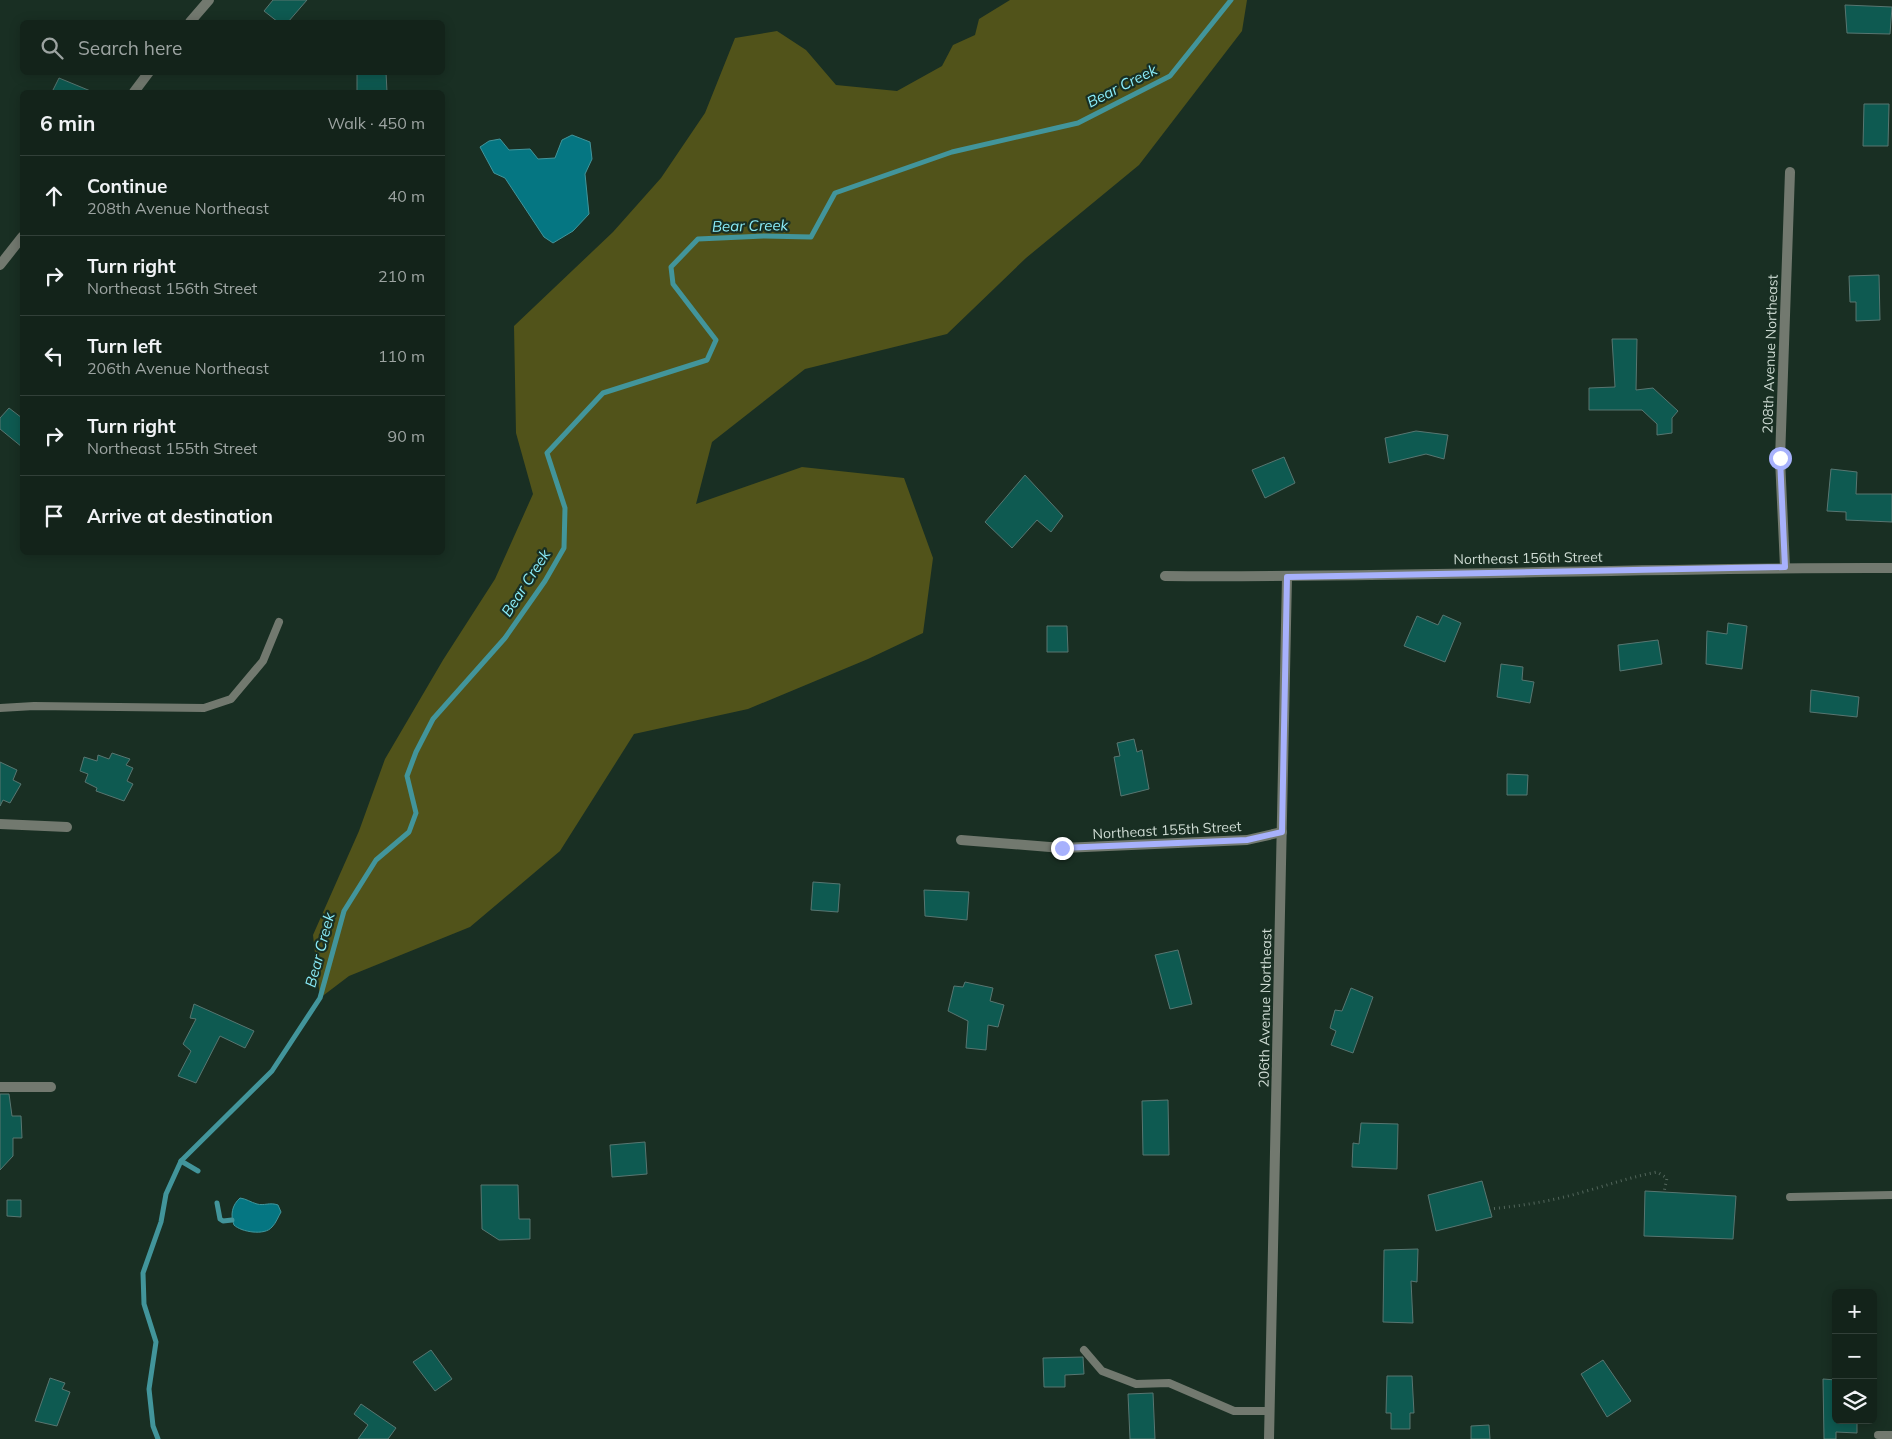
<!DOCTYPE html>
<html lang="en">
<head>
<meta charset="utf-8">
<style>
  :root { --surface:#13231a; --page:#202f27; --text:#f1f3f6; --muted:#9da4a2; --line:#324039 }
  body { margin:0; font-family:Mulish,sans-serif; background:var(--page); color:var(--text) }
  .controls { position:absolute; right:15px; bottom:15px; display:grid; overflow:hidden; border-radius:8px; box-shadow:0 2px 12px #0003 }
  .controls button { width:45px; height:45px; display:grid; place-items:center; padding:0; border:0; border-bottom:1px solid var(--line); background:var(--surface); color:var(--text); font:25px sans-serif }
  .stop { position:absolute; width:15px; height:15px; margin:-11px; border:4px solid #a7b1fc; border-radius:50%; background:#fff }
  .stop.end { background:#a7b1fc; border-color:#fff; box-shadow:0 1px 5px #0008 }
  .list { margin:0; padding:0; list-style:none }
  h2 { display:flex; justify-content:space-between; align-items:center; height:65px; margin:0; padding:0 20px; font-size:21px }
  h2 small { font-size:16px; font-weight:400; color:var(--muted) }
  .list li { display:grid; grid-template-columns:32px 1fr auto; gap:15px; align-items:center; box-sizing:border-box; height:80px; padding:0 20px; border-top:1px solid var(--line) }
  .list b { display:block; font-size:19px; white-space:nowrap }
  .list p { margin:0; font-size:16px; white-space:nowrap; color:var(--muted) }
  .list em { font-size:16px; font-style:normal; color:var(--muted) }
  .icon { flex:none; width:28px; height:28px; fill:none; stroke:currentColor; stroke-width:2; stroke-linecap:round; stroke-linejoin:round }
  .map { position:relative; flex:none; width:1892px; height:1439px; overflow:hidden }
  .search { position:absolute; background:var(--surface); box-shadow:0 2px 12px #0003; left:20px; top:20px; width:425px; height:55px; display:flex; align-items:center; gap:12px; box-sizing:border-box; padding:0 18px; border-radius:8px; color:var(--muted); font-size:19px }
  .panel { position:absolute; background:var(--surface); box-shadow:0 2px 12px #0003; left:20px; top:90px; width:425px; height:465px; border-radius:8px }
  .map>svg:first-child { display:block }
  .green { fill:#51531a }
  .water { fill:#057682; stroke:#42959b }
  .lines { fill:none; stroke-linecap:round; stroke-linejoin:round }
  .stream { stroke:#42959b; stroke-width:5 }
  .building { fill:#0e5a51; stroke:#587671 }
  .path { stroke:#53665c; stroke-width:3; stroke-dasharray:1 4; stroke-linecap:butt }
  .service { stroke:#72796f; stroke-width:8 }
  .minor { stroke:#72796f; stroke-width:10 }
  .tertiary { stroke:#72796f; stroke-width:10 }
  .route { stroke:#a7b1fc; stroke-width:6 }
  .labels { text-anchor:middle; stroke-width:4.5; stroke-linejoin:round; paint-order:stroke }
  .street-label { font-size:14px; fill:#cfdcd4; stroke:#192f23 }
  .water-label { font-size:15px; font-style:italic; fill:#8aecf9; stroke:#192f23 }
</style>
</head>
<body>
<div class="map">
<svg width="1892" height="1439" viewBox="0 0 1892 1439">
  <rect width="100%" height="100%" fill="#192f23"/>
  <path class="green" d="M1010 0H1247L1242 31 1139 165 1026 258 947 334 805 369 712 442 696 504 802 467 904 478 933 558 923 633 868 659 748 709 634 734 560 851 470 927 349 976 320 998 313 935 359 831 385 759 443 660 495 579 533 494 516 433 514 326 613 232 661 178 705 113 735 38 777 31 806 50 836 85 897 91 942 66 953 45 975 35 979 19Z"/>
  <g class="water">
    <path d="M572 135 590 142 592 159 585 174 589 214 573 231 553 243 544 237 505 178 494 173 480 147 489 141 500 139 509 150 530 149 538 159 555 158 562 140Z"/>
    <path d="M240 1198C247 1199 250 1202 257 1204 264 1206 270 1202 278 1205L281 1212C278 1217 276 1223 272 1227 265 1236 241 1232 234 1225 230 1215 232 1205 240 1198Z"/>
  </g>
  <g class="lines">
    <g class="stream">
      <path d="M181 1161 198 1171"/>
      <path d="M217 1203 220 1219 223 1221 232 1220"/>
      <path d="M158 1439 153 1426 149 1389 156 1342 144 1304 143 1273 161 1222 166 1194 181 1161 272 1071 320 998 344 911 376 860 409 832 416 813 407 776 416 752 433 719 505 638 545 581 564 548 565 508 547 453 603 393 707 360 716 340 673 284 671 267 698 239 764 236 811 237 835 193 952 152 1078 123 1170 76 1231 0"/>
    </g>
  </g>
  <g class="building">
    <path d="M273 0H307L288 22H278L264 11Z"/>
    <path d="M1845 5 1892 7 1890 34 1847 33Z"/>
    <path d="M357 72H386L387 92H357Z"/>
    <path d="M59 78 93 92H52Z"/>
    <path d="M1864 104H1889L1888 146H1863Z"/>
    <path d="M1879 275 1880 320 1856 321V302H1850L1849 276Z"/>
    <path d="M1612 339H1637L1636 390 1653 388 1678 411 1672 418V433L1657 435V424L1642 410H1589V388L1615 387Z"/>
    <path d="M9 408 22 418V447L0 429V418Z"/>
    <path d="M1416 431 1448 435 1444 459 1426 454 1389 463 1385 438Z"/>
    <path d="M1284 457 1295 483 1265 498 1252 470Z"/>
    <path d="M1831 469 1857 472 1856 494H1892V522L1846 520V512L1827 511Z"/>
    <path d="M1025 475 1063 516 1051 532 1037 520 1012 548 985 522Z"/>
    <path d="M1443 615 1461 623 1445 662 1404 646 1417 616 1438 625Z"/>
    <path d="M1728 623 1747 626 1742 669 1706 664 1707 631 1727 634Z"/>
    <path d="M1047 626H1067L1068 652H1047Z"/>
    <path d="M1658 640 1662 664 1620 671 1618 645Z"/>
    <path d="M1501 664 1523 667 1522 680 1534 682 1530 703 1497 697Z"/>
    <path d="M1811 690 1859 697 1857 717 1810 712Z"/>
    <path d="M1134 739 1137 752 1142 750 1149 789 1121 796 1114 757 1120 756 1117 743Z"/>
    <path d="M112 753 130 759 126 765 133 768 127 781 133 784 124 801 96 791 97 788 85 782 88 774 80 771 84 757 97 761 98 755 109 759Z"/>
    <path d="M0 762 17 770 13 780 21 784 10 803 3 800 0 806Z"/>
    <path d="M1507 774 1528 775 1527 795H1507Z"/>
    <path d="M813 882 840 884 838 912 811 910Z"/>
    <path d="M924 890 969 892 967 920 925 916Z"/>
    <path d="M1178 950 1192 1004 1170 1009 1155 955Z"/>
    <path d="M965 982 993 988 990 1001 1004 1005 998 1027 988 1025 986 1050 966 1048 968 1021 948 1011 954 986 963 987Z"/>
    <path d="M1351 988 1373 997 1353 1053 1331 1045 1336 1031 1330 1028 1335 1010 1342 1011Z"/>
    <path d="M194 1004 254 1031 245 1048 220 1036 196 1083 178 1076 191 1051 183 1044 196 1019 190 1018Z"/>
    <path d="M0 1094H9L12 1116H21L22 1138H13V1156L0 1170Z"/>
    <path d="M1168 1100 1169 1155H1143L1142 1101Z"/>
    <path d="M1361 1123 1398 1124 1397 1169 1352 1167 1353 1143 1359 1144Z"/>
    <path d="M645 1142 647 1174 612 1177 610 1145Z"/>
    <path d="M1482 1181 1492 1217 1436 1231 1428 1195Z"/>
    <path d="M481 1185H518L519 1219H530V1239L499 1240 482 1229Z"/>
    <path d="M1645 1191 1736 1196 1733 1239 1644 1236Z"/>
    <path d="M7 1200H21V1217L7 1216Z"/>
    <path d="M1418 1249 1417 1282 1411 1281 1413 1323 1383 1322 1384 1250Z"/>
    <path d="M431 1350 452 1379 435 1391 413 1362Z"/>
    <path d="M1083 1357 1084 1374 1065 1375V1387H1044L1043 1358Z"/>
    <path d="M1603 1360 1631 1401 1607 1417 1581 1374Z"/>
    <path d="M1387 1376H1412L1414 1413H1410V1429H1391V1413H1386Z"/>
    <path d="M50 1378 65 1383 62 1389 70 1392 57 1426 35 1421Z"/>
    <path d="M1823 1379 1836 1380V1420H1857V1433L1836 1432V1439H1824Z"/>
    <path d="M1153 1393 1155 1439H1130L1128 1394Z"/>
    <path d="M361 1404 396 1428 388 1439H358L368 1425 354 1414Z"/>
    <path d="M1489 1425 1490 1439H1471V1426Z"/>
  </g>
  <g class="lines">
    <path class="path" d="M1489 1209C1521 1206 1552 1201 1583 1192 1608 1185 1631 1177 1657 1172L1667 1178 1664 1192"/>
    <g class="service">
      <path d="M0 708 34 706 204 708 231 699 263 661 279 622"/>
      <path d="M1790 1197 1892 1195"/>
      <path d="M1084 1350 1102 1371 1136 1384 1169 1383 1234 1411H1270"/>
      <path d="M1878 1435H1892"/>
    </g>
    <g class="minor">
      <path d="M1785 567 1780 459 1790 172"/>
      <path d="M1165 576C1408 578 1650 567 1892 568"/>
      <path d="M0 824 67 827"/>
      <path d="M961 840 1062 848 1247 840 1282 832"/>
      <path d="M0 1087H51"/>
      <path d="M1269 1439 1287 577"/>
    </g>
    <g class="tertiary">
      <path d="M190 22 209 0"/>
      <path d="M134 92 149 72"/>
      <path d="M0 265 22 237"/>
    </g>
  </g>
  <g class="lines">
    <path class="route" d="M1062 848 1247 840 1282 832 1287 577 1785 567 1780 458"/>
  </g>
  <g class="labels">
    <g class="street-label">
      <text transform="translate(1770 354) rotate(-88)" y="5">208th Avenue Northeast</text>
      <text transform="translate(1528 558) rotate(-1)" y="5">Northeast 156th Street</text>
      <text transform="translate(1167 830) rotate(-3)" y="5">Northeast 155th Street</text>
      <text transform="translate(1265 1008) rotate(-89)" y="5">206th Avenue Northeast</text>
    </g>
    <g class="water-label">
      <text transform="translate(1122 86) rotate(-27)" y="5">Bear Creek</text>
      <text transform="translate(750 226) rotate(-1)" y="5">Bear Creek</text>
      <text transform="translate(526 583) rotate(-57)" y="5">Bear Creek</text>
      <text transform="translate(320 950) rotate(-75)" y="5">Bear Creek</text>
    </g>
  </g>
</svg>
<div class="controls">
<button>+</button>
<button>−</button>
<button><svg class="icon" aria-label="layers" viewBox="0 0 24 24"><path d="M12 4l9 5-9 5-9-5zM3 14l9 5 9-5"/></svg></button>
</div>
<div class="stop" style="left:1780px;top:458px"></div>
<div class="stop end" style="left:1062px;top:848px"></div>
<div class="search"><svg class="icon" aria-label="search" viewBox="0 0 24 24"><circle cx="10" cy="10" r="6"/><path d="M15 15l6 6"/></svg>Search here</div>
<section class="panel">
<h2>6 min<small>Walk · 450 m</small></h2>
<ul class="list">
<li><svg class="icon" aria-label="ahead" viewBox="0 0 24 24"><path d="M12 20V5M6 11l6-6 6 6"/></svg><div><b>Continue</b><p>208th Avenue Northeast</p></div><em>40 m</em></li>
<li><svg class="icon" aria-label="right" viewBox="0 0 24 24"><path d="M7 20v-9h11M14 6l5 5-5 5"/></svg><div><b>Turn right</b><p>Northeast 156th Street</p></div><em>210 m</em></li>
<li><svg class="icon" aria-label="left" viewBox="0 0 24 24"><path d="M17 20v-9H6M10 6l-5 5 5 5"/></svg><div><b>Turn left</b><p>206th Avenue Northeast</p></div><em>110 m</em></li>
<li><svg class="icon" aria-label="right" viewBox="0 0 24 24"><path d="M7 20v-9h11M14 6l5 5-5 5"/></svg><div><b>Turn right</b><p>Northeast 155th Street</p></div><em>90 m</em></li>
<li><svg class="icon" aria-label="arrive" viewBox="0 0 24 24"><path d="M6 21V4h12l-3 4 3 4H6"/></svg><div><b>Arrive at destination</b></div></li>
</ul>
</section>
</div>
</body>
</html>
